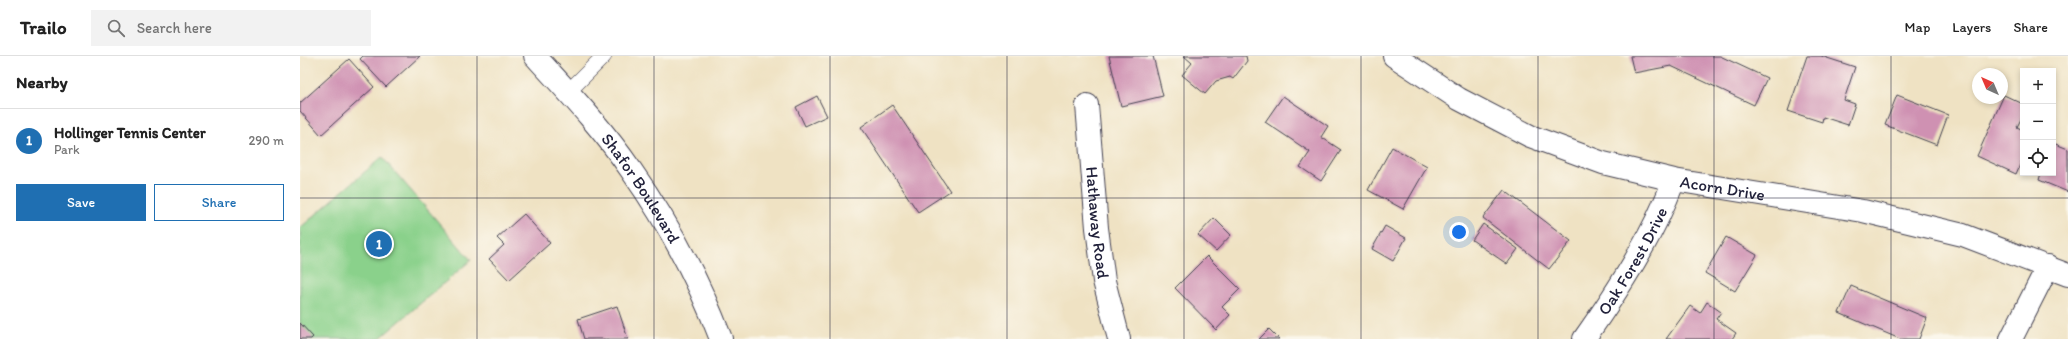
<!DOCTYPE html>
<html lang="en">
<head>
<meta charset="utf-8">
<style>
  :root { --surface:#fff; --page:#f2f2f2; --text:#222; --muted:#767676; --line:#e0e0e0; --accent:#1f6fb2 }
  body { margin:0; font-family:Itim,sans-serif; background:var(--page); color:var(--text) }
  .controls { position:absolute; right:12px; top:12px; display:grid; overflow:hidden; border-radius:0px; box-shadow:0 2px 6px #0003 }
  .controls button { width:36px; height:36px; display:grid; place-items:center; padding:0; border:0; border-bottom:1px solid var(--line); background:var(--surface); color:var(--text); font:20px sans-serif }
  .compass { position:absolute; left:1672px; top:12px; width:36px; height:36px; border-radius:50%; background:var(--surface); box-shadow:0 2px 6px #0003; rotate:316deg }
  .you { position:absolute; left:1159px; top:176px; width:14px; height:14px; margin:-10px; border:3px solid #fff; border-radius:50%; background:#1a73e8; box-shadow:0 0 0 6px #1a73e833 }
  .badge { display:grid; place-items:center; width:26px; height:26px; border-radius:50%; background:var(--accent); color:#fff; font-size:13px; font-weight:700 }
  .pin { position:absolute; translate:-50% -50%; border:2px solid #fff; box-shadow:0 1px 4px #0006 }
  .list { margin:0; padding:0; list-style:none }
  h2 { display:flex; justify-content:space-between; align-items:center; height:52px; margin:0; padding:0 16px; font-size:17px }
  h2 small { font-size:13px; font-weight:400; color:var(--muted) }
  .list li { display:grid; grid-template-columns:26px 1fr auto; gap:12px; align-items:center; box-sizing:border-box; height:64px; padding:0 16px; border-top:1px solid var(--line) }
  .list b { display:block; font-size:15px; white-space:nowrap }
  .list p { margin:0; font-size:13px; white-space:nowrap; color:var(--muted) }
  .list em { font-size:13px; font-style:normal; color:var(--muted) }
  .actions { display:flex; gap:8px; padding:12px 16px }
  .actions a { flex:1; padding:9px 0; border:1px solid var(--accent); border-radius:0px; text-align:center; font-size:14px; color:var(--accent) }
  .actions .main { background:var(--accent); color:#fff }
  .icon { flex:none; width:22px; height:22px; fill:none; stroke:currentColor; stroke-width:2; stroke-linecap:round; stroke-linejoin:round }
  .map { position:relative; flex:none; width:1768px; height:283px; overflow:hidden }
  header { display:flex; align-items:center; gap:24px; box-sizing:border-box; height:56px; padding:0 20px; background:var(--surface); border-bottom:1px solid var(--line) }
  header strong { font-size:19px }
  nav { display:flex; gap:22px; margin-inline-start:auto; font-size:14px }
  .search { width:280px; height:36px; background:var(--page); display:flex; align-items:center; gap:10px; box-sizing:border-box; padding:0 14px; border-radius:0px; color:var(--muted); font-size:15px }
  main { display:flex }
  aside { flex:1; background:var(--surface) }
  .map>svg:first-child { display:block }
  .green { fill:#8ad18b; stroke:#567a63 }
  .building { fill:#cf91b2 }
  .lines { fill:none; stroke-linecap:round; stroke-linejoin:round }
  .service-casing { stroke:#413f4f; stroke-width:16 }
  .minor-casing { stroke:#413f4f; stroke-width:24 }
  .service { stroke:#fff; stroke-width:15 }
  .minor { stroke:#fff; stroke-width:22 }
  .grid { fill:none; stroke:#22223b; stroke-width:1; stroke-opacity:0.55 }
  .labels { text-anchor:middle; stroke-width:3.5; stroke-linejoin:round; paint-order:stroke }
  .street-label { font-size:17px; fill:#22223b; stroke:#fbf7ec }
</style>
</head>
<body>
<header>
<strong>Trailo</strong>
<div class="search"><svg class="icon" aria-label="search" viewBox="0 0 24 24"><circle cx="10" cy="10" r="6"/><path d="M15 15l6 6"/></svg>Search here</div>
<nav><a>Map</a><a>Layers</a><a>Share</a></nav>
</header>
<main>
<aside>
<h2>Nearby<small></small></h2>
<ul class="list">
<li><span class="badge">1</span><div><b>Hollinger Tennis Center</b><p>Park</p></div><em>290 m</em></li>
</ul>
<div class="actions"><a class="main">Save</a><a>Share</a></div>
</aside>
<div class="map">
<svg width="1768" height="283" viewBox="0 0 1768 283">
  <rect width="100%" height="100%" fill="#fbf7ec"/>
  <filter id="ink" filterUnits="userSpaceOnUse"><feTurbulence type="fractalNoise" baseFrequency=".025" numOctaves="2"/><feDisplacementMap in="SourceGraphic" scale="8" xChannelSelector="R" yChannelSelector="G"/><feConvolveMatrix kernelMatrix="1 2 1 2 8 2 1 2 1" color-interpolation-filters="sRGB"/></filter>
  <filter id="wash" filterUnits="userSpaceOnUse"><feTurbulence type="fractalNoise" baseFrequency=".012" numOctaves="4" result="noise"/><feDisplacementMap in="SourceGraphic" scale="16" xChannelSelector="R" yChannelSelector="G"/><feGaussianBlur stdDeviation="0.9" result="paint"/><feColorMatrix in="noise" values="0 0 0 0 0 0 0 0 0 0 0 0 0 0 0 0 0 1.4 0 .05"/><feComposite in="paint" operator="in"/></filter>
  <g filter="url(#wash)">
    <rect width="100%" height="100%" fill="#efe2c3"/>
    <path class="green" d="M82 101 171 204 79 283H0V172Z"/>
    <g id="blocks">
      <g class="building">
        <path d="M63 0H120L86 31 60 3Z"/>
        <path d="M809 0H853L863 40 821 50Z"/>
        <path d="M884 0H946L947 5 933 23 930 21 916 25 905 38 882 19 892 7Z"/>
        <path d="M1330 0H1420L1467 22 1454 49 1371 10 1334 17Z"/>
        <path d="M1507 0H1521L1555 11 1544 44 1555 48 1548 69 1523 61 1522 66 1488 55Z"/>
        <path d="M49 3 74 31 21 79 0 55V47Z"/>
        <path d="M1597 39 1648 59 1637 89 1585 69Z"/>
        <path d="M1704 39 1723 48V59L1717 71 1723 74V102L1716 118 1677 100Z"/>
        <path d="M517 40 527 60 505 70 496 51Z"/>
        <path d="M983 40 1028 70 1021 81 1041 94 1021 125 1000 111 1010 96 965 66Z"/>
        <path d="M592 49 650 135 618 156 561 71Z"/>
        <path d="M1753 87 1768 93V136L1739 124 1741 117H1753Z"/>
        <path d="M1092 91 1127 111 1103 153 1068 134Z"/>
        <path d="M1204 134 1271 185 1249 213 1183 162Z"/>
        <path d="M224 158 250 187 209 224 189 203 204 189 197 182Z"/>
        <path d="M914 162 931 179 916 195 898 179Z"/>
        <path d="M1183 168 1218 193 1207 208 1172 184Z"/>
        <path d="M1085 170 1106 182 1093 205 1072 193Z"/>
        <path d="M1426 181 1457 199 1435 235 1405 217Z"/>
        <path d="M907 200 940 233 922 251 930 259 916 274 875 232Z"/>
        <path d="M1551 230 1627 262 1619 283H1600L1539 257Z"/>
        <path d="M1407 246 1421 256 1416 263 1436 277 1432 283H1366L1390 250 1400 257Z"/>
        <path d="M317 250 328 283H284L278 263Z"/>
        <path d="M0 267 13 281 11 283H0Z"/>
        <path d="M969 273 979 283H959Z"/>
      </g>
    </g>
  </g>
  <g filter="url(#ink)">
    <use href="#blocks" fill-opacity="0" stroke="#413f4f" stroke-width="1"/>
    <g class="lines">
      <g class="service-casing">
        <path id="service" d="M268 36 304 0"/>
      </g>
      <g class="minor-casing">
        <g id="minor">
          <path id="s1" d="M235 0C268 36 303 73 331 114 367 165 399 225 421 283"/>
          <path id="s2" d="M1094 0 1159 43 1230 80 1303 107 1374 124 1563 155 1663 179 1768 219"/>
          <path id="s3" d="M787 49 797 172 804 225 819 283"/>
          <path id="s4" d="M1284 283C1319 233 1352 182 1374 124"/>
          <path d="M1711 283 1748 210"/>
        </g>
      </g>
      <use href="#service" class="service"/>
      <use href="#minor" class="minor"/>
    </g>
  </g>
  <path class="grid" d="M177 0V283M354 0V283M530 0V283M707 0V283M884 0V283M1061 0V283M1238 0V283M1414 0V283M1591 0V283M0 142H1768"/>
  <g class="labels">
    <g class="street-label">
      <text dy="6" stroke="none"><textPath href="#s2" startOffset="358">Acorn Drive</textPath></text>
      <text dy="6" stroke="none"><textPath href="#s1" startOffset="170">Shafor Boulevard</textPath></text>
      <text dy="6" stroke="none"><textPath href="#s3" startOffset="118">Hathaway Road</textPath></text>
      <text dy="6" stroke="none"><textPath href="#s4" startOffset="92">Oak Forest Drive</textPath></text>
    </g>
  </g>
</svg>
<div class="controls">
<button>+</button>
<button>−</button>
<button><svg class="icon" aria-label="locate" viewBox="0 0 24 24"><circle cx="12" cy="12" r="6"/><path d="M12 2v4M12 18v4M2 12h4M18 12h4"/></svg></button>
</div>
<svg class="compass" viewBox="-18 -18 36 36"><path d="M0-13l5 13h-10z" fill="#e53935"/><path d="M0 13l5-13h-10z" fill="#767676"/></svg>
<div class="you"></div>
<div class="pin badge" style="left:79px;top:188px">1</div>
</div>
</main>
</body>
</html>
